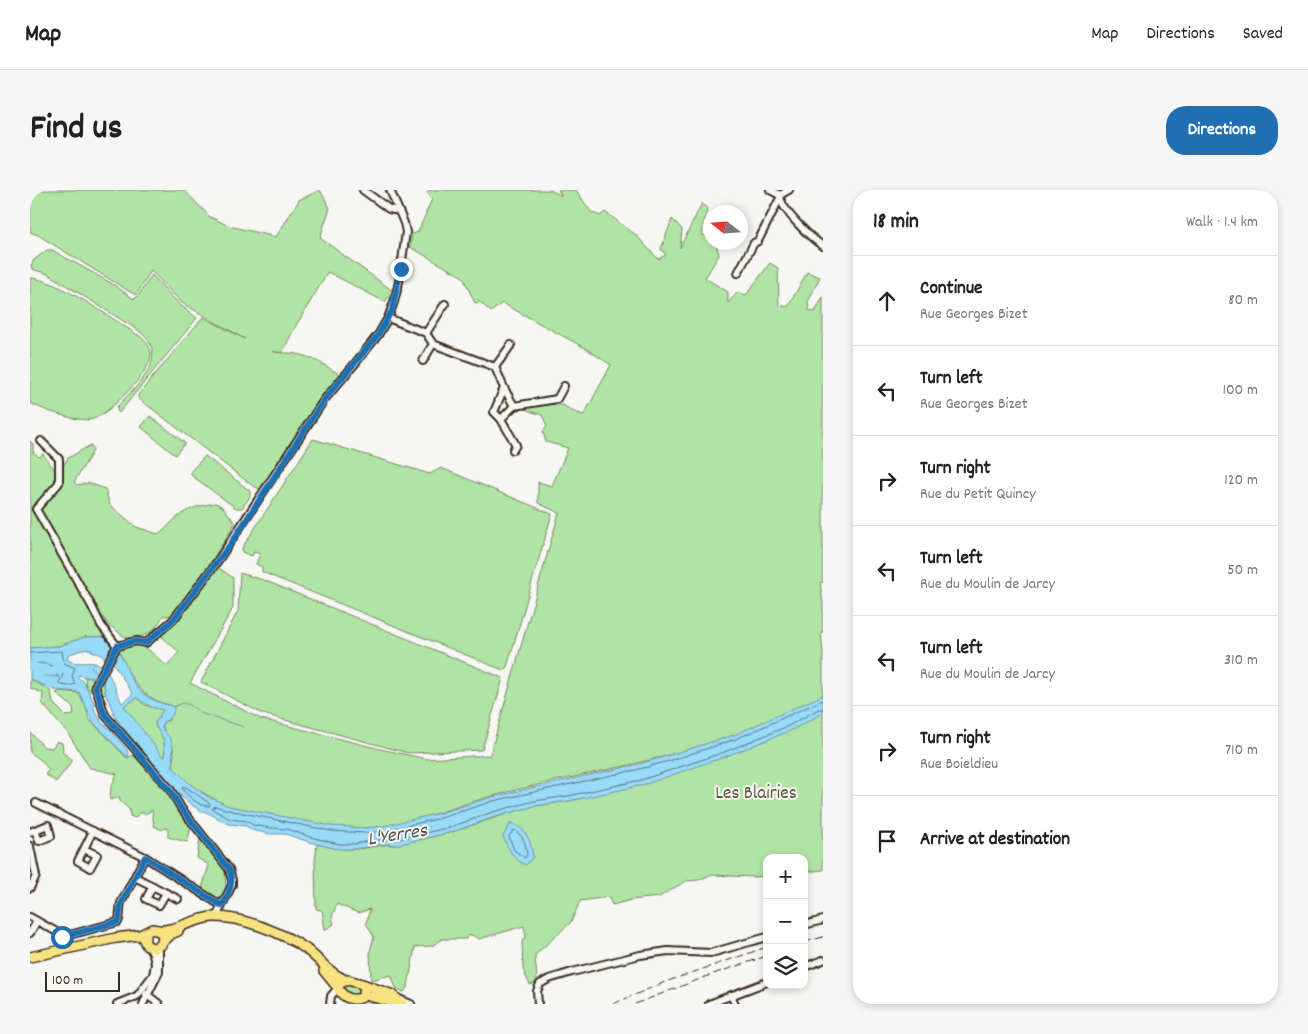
<!DOCTYPE html>
<html lang="en">
<head>
<meta charset="utf-8">
<style>
  :root { --surface:#fff; --page:#f6f6f6; --text:#222; --muted:#767676; --line:#e0e0e0; --accent:#1f6fb2 }
  body { margin:0; font-family:Dekko,sans-serif; background:var(--page); color:var(--text) }
  .controls { position:absolute; right:15px; bottom:15px; display:grid; overflow:hidden; border-radius:10px; box-shadow:0 2px 8px #0003 }
  .controls button { width:45px; height:45px; display:grid; place-items:center; padding:0; border:0; border-bottom:1px solid var(--line); background:var(--surface); color:var(--text); font:25px sans-serif }
  .compass { position:absolute; left:673px; top:15px; width:45px; height:45px; border-radius:50%; background:var(--surface); box-shadow:0 2px 8px #0003; rotate:287deg }
  .scale { position:absolute; left:15px; bottom:12px; width:75px; box-sizing:border-box; padding-left:5px; border:2px solid #3b2a1e; border-top:0; font-size:14px; line-height:18px; white-space:nowrap; color:#3b2a1e; -webkit-text-stroke:4px #f6f6f2; paint-order:stroke }
  .stop { position:absolute; width:15px; height:15px; margin:-11px; border:4px solid #1f6fb2; border-radius:50%; background:#fff }
  .stop.end { background:#1f6fb2; border-color:#fff; box-shadow:0 1px 5px #0008 }
  .list { margin:0; padding:0; list-style:none }
  h2 { display:flex; justify-content:space-between; align-items:center; height:65px; margin:0; padding:0 20px; font-size:21px }
  h2 small { font-size:16px; font-weight:400; color:var(--muted) }
  .list li { display:grid; grid-template-columns:32px 1fr auto; gap:15px; align-items:center; box-sizing:border-box; height:90px; padding:0 20px; border-top:1px solid var(--line) }
  .list b { display:block; font-size:19px; white-space:nowrap }
  .list p { margin:0; font-size:16px; white-space:nowrap; color:var(--muted) }
  .list em { font-size:16px; font-style:normal; color:var(--muted) }
  .icon { flex:none; width:28px; height:28px; fill:none; stroke:currentColor; stroke-width:2; stroke-linecap:round; stroke-linejoin:round }
  .map { position:relative; flex:none; width:793px; height:814px; overflow:hidden; border-radius:20px }
  header { display:flex; align-items:center; gap:30px; box-sizing:border-box; height:70px; padding:0 25px; background:var(--surface); border-bottom:1px solid var(--line) }
  header strong { font-size:24px }
  nav { display:flex; gap:28px; margin-inline-start:auto; font-size:18px }
  .intro { display:flex; align-items:center; justify-content:space-between; box-sizing:border-box; height:120px; padding:0 30px }
  h1 { margin:0; font-size:35px }
  .button { padding:12px 22px; border-radius:20px; background:var(--accent); color:#fff; font-size:18px; font-weight:700 }
  main { display:flex; gap:30px; padding:0 30px }
  aside { flex:1; background:var(--surface); border-radius:20px; box-shadow:0 2px 8px #0003 }
  .map>svg:first-child { display:block }
  .green { fill:#b0e4a5; stroke:#768762 }
  .water { fill:#97dbf9; stroke:#7294a1; fill-rule:evenodd }
  .lines { fill:none; stroke-linecap:round; stroke-linejoin:round }
  .shore { stroke:#607176; stroke-width:1 }
  .stream { stroke:#7294a1; stroke-width:1 }
  .river { stroke:#97dbf9; stroke-width:9 }
  .minor-casing { stroke:#3b2a1e; stroke-width:10 }
  .major-casing { stroke:#3b2a1e; stroke-width:12 }
  .minor { stroke:#f6f6f2; stroke-width:6 }
  .major { stroke:#f7e281; stroke-width:9 }
  .rail { stroke:#3b2a1e; stroke-width:1; stroke-dasharray:8 4; stroke-linecap:butt }
  .route { stroke:#1f6fb2; stroke-width:6 }
  .labels { text-anchor:middle; stroke-width:4; stroke-linejoin:round; paint-order:stroke }
  .park-label { font-size:19px; fill:#585840; stroke:#f6f6f2 }
  .water-label { font-size:20px; font-style:italic; fill:#525655; stroke:#f6f6f2 }
</style>
</head>
<body>
<header>
<strong>Map</strong>
<nav><a>Map</a><a>Directions</a><a>Saved</a></nav>
</header>
<div class="intro"><h1>Find us</h1><a class="button">Directions</a></div>
<main>
<div class="map">
<svg width="793" height="814" viewBox="0 0 793 814">
  <rect width="100%" height="100%" fill="#f6f6f2"/>
  <filter id="ink" filterUnits="userSpaceOnUse"><feTurbulence type="fractalNoise" baseFrequency=".02" numOctaves="2"/><feDisplacementMap in="SourceGraphic" scale="10" xChannelSelector="R" yChannelSelector="G"/><feConvolveMatrix kernelMatrix="1 2 1 2 8 2 1 2 1" color-interpolation-filters="sRGB"/></filter>
  <g filter="url(#ink)">
    <g class="green">
      <path d="M0 0H154L180 27 199 36 246 47 269 10 290 0 300 18 290 48 363 101 355 112 298 82 264 139 252 163 242 161C250 164 258 162 266 164 282 166 297 177 311 185L293 205 230 299 223 296 108 208V205L173 127 215 149 152 113 121 81 106 105 102 103 8 45 0 42Z"/>
      <path d="M400 0H520L532 6 528 0H546L561 22 570 26 575 22 606 45 628 69 636 65 631 59 642 29 652 39 650 58 672 13 677 19 672 45 680 47 681 52 686 53 689 65 675 88 698 102V113L708 102 716 105 740 73 748 78 749 115 758 117 777 82 790 87 778 112 779 120 785 122 793 107V392L790 393 793 413V442H791L793 462V680L774 682V668H737V686L722 687 680 685 669 690 656 691 629 707 601 710 582 715 579 707 550 711 541 732 505 765C505 775 508 783 506 793L500 795 493 780 492 751 496 747 494 736 449 749 442 745 437 746 436 749H412L402 756 385 757 378 796 374 802 366 798 361 785 341 790 340 761 344 747 336 733 340 719 328 723 307 714 302 727 304 734 295 740 292 720 286 719 285 671 287 654C300 657 312 660 326 659 339 658 352 654 365 655L422 642 479 623 505 616 539 611 571 603 654 561C591 579 526 589 462 606 421 617 381 636 337 638 295 640 241 625 199 616 186 611 146 589 143 575 142 571 144 568 144 564 144 560 142 556 140 553 138 545 131 539 133 532L139 530 143 516C109 508 102 491 89 461 115 449 117 460 137 476L149 462 130 445 149 425 133 426C122 445 117 446 96 448L79 435 51 400 75 447H55L29 456 0 458V251L3 254V262L9 267 13 264 24 279 30 281 38 268 61 255 63 261 44 292 47 295 59 293 75 299 80 315 106 337 128 344C134 342 135 338 140 334 154 319 167 316 186 313L193 317 205 333 181 372 203 388V418L160 493 231 529 350 559 397 569 460 565 529 323 508 313V292L522 296 538 258 516 252 513 242 517 236 512 225 494 219 512 214 533 215 542 221 554 225 581 175 555 158 472 113 461 122 450 112 445 113 433 87 380 57 382 44 388 42 402 9 397 2Z"/>
      <path d="M17 60H22L81 93 104 109 108 106 122 85 149 114 167 128 89 223 87 220V217C108 193 143 168 108 140L18 84 2 79 1 75 4 70Z"/>
      <path d="M0 88C26 88 87 132 111 147 116 152 120 156 121 164 122 181 79 224 63 229 49 233 13 220 0 213Z"/>
      <path d="M120 226 155 253 145 265 111 237Z"/>
      <path d="M283 249 400 284 411 278 522 324 477 477 473 480 232 382V377L226 374 230 364 224 362 222 366 212 362V358Z"/>
      <path d="M175 266 220 301V307L212 318H206L161 285V281Z"/>
      <path d="M210 383 236 391 473 488 452 560 378 563 233 524 171 492 208 421Z"/>
      <path d="M1 477 18 480 30 487 15 486Z"/>
      <path d="M67 485 72 487 76 505 61 502 56 496 55 487 61 488Z"/>
      <path d="M0 489 21 501 23 513 36 526 44 525 43 517 26 503 30 501 48 503 56 517 59 529 97 568 103 565 135 601 162 635 157 652 138 647V639L134 638 132 640 124 636 122 620 117 623H110L105 628 100 626 99 619 90 611V607L80 610 81 597 87 584 60 578 39 545 12 513 13 503 0 498Z"/>
      <path d="M107 508 115 515 134 520 125 533 126 537 134 550 135 567 133 568 93 516Z"/>
      <path d="M0 542 14 557 22 558 27 551 32 553 33 559 32 562 43 570 26 592 15 584 19 580 12 571 0 562Z"/>
      <path d="M170 648 195 680 196 701 185 711 172 698 179 675 167 668Z"/>
      <path d="M315 792 330 797 331 804C323 806 319 804 312 800V794Z"/>
    </g>
    <g class="water">
      <path d="M55 447C61 447 68 446 74 447 90 451 97 484 106 496 115 508 128 513 143 516 146 524 140 529 133 532L132 539C148 554 141 559 143 577L160 594 177 606 199 616 301 636 337 638 353 636 410 623 462 607 609 574 640 565 704 545 793 505V523L760 541 694 567 613 595 539 611 505 616 465 627 422 642 385 651 365 655 355 654 324 659H308L279 652 256 644H240L221 640 216 636 199 634 176 622 169 620 154 609 125 579 86 528 76 505 72 486 61 477 67 485 61 488 48 485 47 487 54 492 64 513V519L72 533 80 539 97 560 99 566 97 567 63 532 49 502 25 500 10 494 0 488V458L29 456ZM58 459 81 470 103 504 92 513C87 504 79 479 71 475 61 469 46 477 37 469L38 465 48 461ZM2 477C11 477 23 480 29 487L15 486ZM107 508 121 517 133 520 125 533 126 537 134 550 135 567H133L94 516Z"/>
      <path d="M481 633C497 638 501 651 503 667L496 675C483 670 478 658 473 646Z"/>
    </g>
    <g class="lines">
      <g class="shore">
        <path d="M0 463 32 461 34 473 45 478 42 486 45 494 39 496 30 495 29 492 33 485C29 476 7 468 0 477"/>
        <path d="M793 510 706 549 642 570 610 579 463 611 411 628 354 641 336 643 301 641 198 620 185 616 182 619 200 629 217 631 223 635 240 638 257 639 280 647 309 654H324L355 649 365 650 421 637 463 622 504 611 538 606 611 590 692 563 758 536 789 519H793"/>
        <path d="M153 597H156L179 613 180 616C170 617 160 608 153 600Z"/>
        <path d="M484 640C494 646 496 654 497 665L495 668 484 660 479 647Z"/>
      </g>
      <path class="stream" d="M143 517 153 513 160 515 173 524 214 537"/>
      <path class="river" d="M0 476C16 480 14 485 32 478"/>
      <g class="minor-casing">
        <g id="minor">
          <path d="M333 0 359 19 369 21"/>
          <path d="M740 0 750 5 759 0"/>
          <path d="M750 6C751 20 781 48 793 56"/>
          <path d="M708 83 724 53 728 51 750 8"/>
          <path d="M358 128 396 143 403 154 465 177 481 155"/>
          <path d="M396 143 415 114"/>
          <path d="M393 171 403 154"/>
          <path d="M465 177 474 198 464 222 471 229 486 255 483 260"/>
          <path d="M474 198 484 216 527 209 534 196"/>
          <path d="M471 229 484 216"/>
          <path d="M11 251 29 269V293L6 319 61 415 71 435 87 456"/>
          <path d="M6 613 115 667 192 716"/>
          <path d="M0 642 18 635 21 646 9 651 5 640"/>
          <path d="M0 656 6 686 0 698"/>
          <path d="M54 659 67 665 60 678 48 671 63 641"/>
          <path d="M105 687 148 709"/>
          <path d="M123 696 116 709 129 715 136 703"/>
          <path d="M0 727 32 745 35 759"/>
          <path d="M186 727 202 695V690L199 679 151 618 140 599 75 525 65 496 87 456 106 451 116 453 143 430 187 372 294 210 323 176 348 145 358 128 364 112 369 92 376 42 374 33 360 0"/>
          <path d="M774 735 793 730"/>
          <path d="M0 743 7 731"/>
          <path d="M32 747 88 732C91 726 89 720 91 713L115 667"/>
          <path d="M774 777 793 770"/>
          <path d="M116 804 129 814"/>
          <path d="M701 805 705 814"/>
          <path d="M367 808 381 814"/>
          <path d="M87 814 107 806 123 785 125 774 123 764 119 757"/>
          <path d="M113 814 129 782V756"/>
          <path d="M300 814 301 806 308 798"/>
          <path d="M508 814 507 801 510 794 519 789 542 782 610 765 638 761 681 763 737 747"/>
          <path d="M679 814 737 792"/>
        </g>
      </g>
      <g class="major-casing">
        <g id="major">
          <path d="M127 740C146 742 164 728 183 727 210 726 254 743 276 759 285 766 293 775 302 782 306 786 311 787 315 790"/>
          <path d="M133 752 141 744 148 741"/>
          <path d="M0 767 86 748 110 745 122 739 127 740 132 744 133 749 131 755 124 758 117 756 114 750 117 742"/>
          <path d="M294 781 308 798"/>
          <path d="M318 790 332 794 335 798 333 807C323 812 313 808 308 798L310 793Z"/>
          <path d="M332 794 363 805 372 814"/>
          <path d="M335 805 358 811 363 814"/>
        </g>
      </g>
      <use href="#minor" class="minor"/>
      <use href="#major" class="major"/>
      <g class="rail">
        <path d="M774 752 793 747"/>
        <path d="M583 814 635 792 737 757"/>
        <path d="M605 814 683 784 737 766"/>
      </g>
    </g>
  </g>
  <g class="lines" filter="url(#ink)">
    <path class="route" d="M32 747 88 732C91 726 89 720 91 714L115 667 192 716C198 704 205 693 199 679L151 618 140 600 75 525 65 496 87 456 106 451 116 453 143 430 202 352 294 210 348 145 362 120 371 79"/>
  </g>
  <g class="labels">
    <g class="park-label">
      <text x="726" y="608">Les Blairies</text>
    </g>
    <g class="water-label">
      <text transform="translate(367 643) rotate(-9)" y="7">L'Yerres</text>
    </g>
  </g>
</svg>
<div class="controls">
<button>+</button>
<button>−</button>
<button><svg class="icon" aria-label="layers" viewBox="0 0 24 24"><path d="M12 4l9 5-9 5-9-5zM3 14l9 5 9-5"/></svg></button>
</div>
<svg class="compass" viewBox="-18 -18 36 36"><path d="M0-13l5 13h-10z" fill="#e53935"/><path d="M0 13l5-13h-10z" fill="#767676"/></svg>
<div class="scale">100 m</div>
<div class="stop" style="left:32px;top:747px"></div>
<div class="stop end" style="left:371px;top:79px"></div>
</div>
<aside>
<h2>18 min<small>Walk · 1.4 km</small></h2>
<ul class="list">
<li><svg class="icon" aria-label="ahead" viewBox="0 0 24 24"><path d="M12 20V5M6 11l6-6 6 6"/></svg><div><b>Continue</b><p>Rue Georges Bizet</p></div><em>80 m</em></li>
<li><svg class="icon" aria-label="left" viewBox="0 0 24 24"><path d="M17 20v-9H6M10 6l-5 5 5 5"/></svg><div><b>Turn left</b><p>Rue Georges Bizet</p></div><em>100 m</em></li>
<li><svg class="icon" aria-label="right" viewBox="0 0 24 24"><path d="M7 20v-9h11M14 6l5 5-5 5"/></svg><div><b>Turn right</b><p>Rue du Petit Quincy</p></div><em>120 m</em></li>
<li><svg class="icon" aria-label="left" viewBox="0 0 24 24"><path d="M17 20v-9H6M10 6l-5 5 5 5"/></svg><div><b>Turn left</b><p>Rue du Moulin de Jarcy</p></div><em>50 m</em></li>
<li><svg class="icon" aria-label="left" viewBox="0 0 24 24"><path d="M17 20v-9H6M10 6l-5 5 5 5"/></svg><div><b>Turn left</b><p>Rue du Moulin de Jarcy</p></div><em>310 m</em></li>
<li><svg class="icon" aria-label="right" viewBox="0 0 24 24"><path d="M7 20v-9h11M14 6l5 5-5 5"/></svg><div><b>Turn right</b><p>Rue Boieldieu</p></div><em>710 m</em></li>
<li><svg class="icon" aria-label="arrive" viewBox="0 0 24 24"><path d="M6 21V4h12l-3 4 3 4H6"/></svg><div><b>Arrive at destination</b></div></li>
</ul>
</aside>
</main>
</body>
</html>
